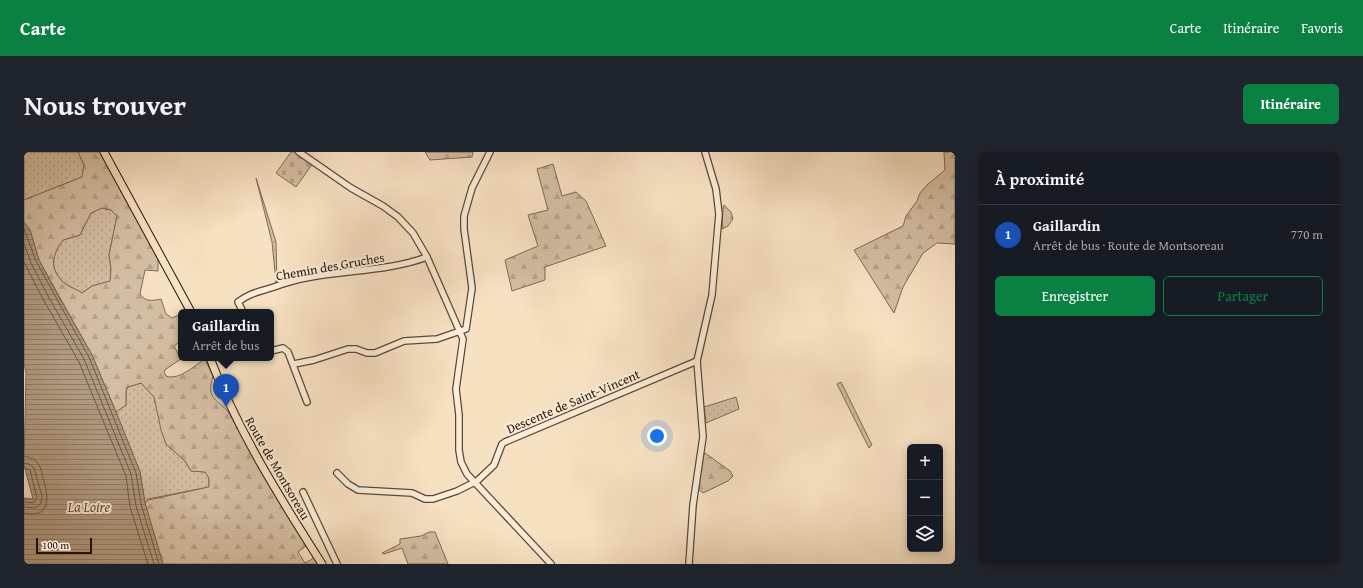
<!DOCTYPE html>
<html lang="fr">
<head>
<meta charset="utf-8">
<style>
  :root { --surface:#171b24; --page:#20242c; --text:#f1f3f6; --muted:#9ea1a6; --line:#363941; --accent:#0b8043 }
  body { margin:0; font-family:"Gentium Book Plus",serif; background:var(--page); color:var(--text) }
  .controls { position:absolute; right:12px; bottom:12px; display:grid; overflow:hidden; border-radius:6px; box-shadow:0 2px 10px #0003 }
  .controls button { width:36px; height:36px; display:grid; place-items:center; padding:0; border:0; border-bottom:1px solid var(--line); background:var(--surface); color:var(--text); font:20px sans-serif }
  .scale { position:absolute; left:12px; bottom:10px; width:56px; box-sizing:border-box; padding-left:4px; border:2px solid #281405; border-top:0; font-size:11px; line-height:14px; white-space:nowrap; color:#281405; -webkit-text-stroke:3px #faecd8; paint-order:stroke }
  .you { position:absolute; left:633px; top:284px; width:14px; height:14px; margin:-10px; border:3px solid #fff; border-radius:50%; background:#1a73e8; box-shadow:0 0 0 6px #1a73e833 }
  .badge { display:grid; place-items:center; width:26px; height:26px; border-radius:50%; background:var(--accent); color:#fff; font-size:13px; font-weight:700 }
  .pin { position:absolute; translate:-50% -33px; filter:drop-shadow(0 1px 2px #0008) }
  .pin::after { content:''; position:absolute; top:21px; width:14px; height:12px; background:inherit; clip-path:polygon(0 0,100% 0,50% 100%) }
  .popup { position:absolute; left:154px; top:157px; width:96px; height:52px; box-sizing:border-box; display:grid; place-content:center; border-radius:6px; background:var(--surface); filter:drop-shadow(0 1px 3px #0005); font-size:13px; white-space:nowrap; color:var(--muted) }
  .popup b { font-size:15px; color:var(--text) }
  .popup::after { content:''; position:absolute; left:50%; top:100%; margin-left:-8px; border:8px solid transparent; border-top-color:var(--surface) }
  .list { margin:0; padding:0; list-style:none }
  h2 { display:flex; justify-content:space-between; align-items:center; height:52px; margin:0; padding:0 16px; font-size:17px }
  h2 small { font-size:13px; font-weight:400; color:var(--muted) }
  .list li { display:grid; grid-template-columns:26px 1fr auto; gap:12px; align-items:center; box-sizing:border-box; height:60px; padding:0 16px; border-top:1px solid var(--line) }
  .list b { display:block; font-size:15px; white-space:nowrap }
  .list p { margin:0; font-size:13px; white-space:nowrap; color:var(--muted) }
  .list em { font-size:13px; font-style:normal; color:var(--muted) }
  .actions { display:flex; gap:8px; padding:12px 16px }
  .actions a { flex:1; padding:9px 0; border:1px solid var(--accent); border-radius:6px; text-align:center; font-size:14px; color:var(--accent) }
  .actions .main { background:var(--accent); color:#fff }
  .icon { flex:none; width:22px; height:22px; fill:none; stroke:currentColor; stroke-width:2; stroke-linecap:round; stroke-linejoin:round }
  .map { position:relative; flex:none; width:931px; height:412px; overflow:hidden; border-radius:6px }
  header { display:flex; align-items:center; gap:24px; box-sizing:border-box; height:56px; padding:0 20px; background:var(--accent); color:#fff }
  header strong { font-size:19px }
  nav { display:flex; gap:22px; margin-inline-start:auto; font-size:14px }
  .intro { display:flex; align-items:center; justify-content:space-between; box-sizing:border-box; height:96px; padding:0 24px }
  h1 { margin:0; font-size:28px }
  .button { padding:10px 18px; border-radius:6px; background:var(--accent); color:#fff; font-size:14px; font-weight:700 }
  main { display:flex; gap:24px; padding:0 24px }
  aside { flex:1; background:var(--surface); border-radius:6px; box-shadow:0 2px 10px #0003 }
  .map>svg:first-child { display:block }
  .grass { fill:url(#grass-dots); stroke:#7e6954 }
  .forest { fill:url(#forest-firs); stroke:#7e6954; fill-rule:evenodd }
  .cemetery { fill:url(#cemetery-stones); stroke:#7e6954 }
  .water { fill:url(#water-rules); stroke:#7a6550 }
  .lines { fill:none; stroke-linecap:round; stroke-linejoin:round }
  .shore { stroke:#6c5844; stroke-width:1 }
  .minor-casing { stroke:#5c4734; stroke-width:8 }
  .major-casing { stroke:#281405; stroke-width:9 }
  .minor { stroke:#faecd8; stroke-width:5.5 }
  .major { stroke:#f7e1c3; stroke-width:7 }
  .labels { text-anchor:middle; stroke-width:4; stroke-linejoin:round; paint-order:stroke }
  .street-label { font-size:13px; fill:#281405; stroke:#faecd8 }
  .water-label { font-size:14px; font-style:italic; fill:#5f4a37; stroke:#faecd8 }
</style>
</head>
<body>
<header>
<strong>Carte</strong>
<nav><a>Carte</a><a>Itinéraire</a><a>Favoris</a></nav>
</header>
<div class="intro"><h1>Nous trouver</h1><a class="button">Itinéraire</a></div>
<main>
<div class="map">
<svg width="931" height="412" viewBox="0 0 931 412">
  <defs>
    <pattern id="grass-dots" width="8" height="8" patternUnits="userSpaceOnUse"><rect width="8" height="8" fill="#d4bea3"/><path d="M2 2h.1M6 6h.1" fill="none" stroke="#b6a28b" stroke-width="1.8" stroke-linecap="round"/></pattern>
    <pattern id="forest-firs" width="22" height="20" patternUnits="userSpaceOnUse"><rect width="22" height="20" fill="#d4bea3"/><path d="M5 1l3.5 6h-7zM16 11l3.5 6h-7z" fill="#b6a28b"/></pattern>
    <pattern id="cemetery-stones" width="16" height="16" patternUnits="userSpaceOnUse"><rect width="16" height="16" fill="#d4bea3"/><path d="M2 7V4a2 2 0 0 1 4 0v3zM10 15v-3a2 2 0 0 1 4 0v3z" fill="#b6a28b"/></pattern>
    <pattern id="water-rules" width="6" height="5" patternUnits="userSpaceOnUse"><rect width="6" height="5" fill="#b19b82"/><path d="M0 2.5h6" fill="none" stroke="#907d68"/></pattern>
  </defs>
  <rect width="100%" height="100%" fill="#f7e1c3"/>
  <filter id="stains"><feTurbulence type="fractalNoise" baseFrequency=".005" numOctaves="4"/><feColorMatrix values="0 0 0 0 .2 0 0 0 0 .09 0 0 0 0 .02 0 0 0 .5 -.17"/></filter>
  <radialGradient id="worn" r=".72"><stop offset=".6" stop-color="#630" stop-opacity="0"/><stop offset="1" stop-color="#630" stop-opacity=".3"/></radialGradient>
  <g class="grass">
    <path d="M0 0H54L60 13 58 25 0 48Z"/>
    <path d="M232 26 252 90 253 129 252 130 248 90Z"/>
    <path d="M78 56 87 58 93 64 85 103 87 117V129L68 134 58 141C52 137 43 134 39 130 24 115 29 102 39 88L56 83 67 61Z"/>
    <path d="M817 230 848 293 845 296 813 232Z"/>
    <path d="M117 231 130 245 142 292 161 309 167 319 181 320 185 326V335L124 347 121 351 116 320 92 260 102 253V239L104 235Z"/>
    <path d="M712 245 715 257 682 271 680 255Z"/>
  </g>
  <g class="forest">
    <path d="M54 0H77L134 104V119L121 118 116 142C122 150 127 149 137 147L142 162 148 166 157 162V189L150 194 157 207 142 217 140 220 142 224C155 229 171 213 181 207L189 224C183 245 189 245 203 258L282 394 274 400 281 411 290 406 294 412H139L121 351 124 348 185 335V326L181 320 167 319 161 309 142 292 137 278 130 245 117 231 104 235 102 239V253L92 260 68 203 15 108 6 78 0 70V48L58 25 60 13ZM78 56 87 58 93 64 85 103 87 117 86 129 68 134 58 141C52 137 43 134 39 130 24 115 29 102 39 88L56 83 67 61Z"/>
    <path d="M401 0H449L448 5 406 8Z"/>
    <path d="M920 0H931V92L913 91 899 101 879 135 870 161 830 98 879 74 882 64 893 49 896 41 903 33 921 18Z"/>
    <path d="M529 12 538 44 552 40 562 49 582 94 521 115V128L488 139 481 108 514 94 504 63 524 58 513 17Z"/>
    <path d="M700 53 707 60 709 67 704 74 698 77 699 56Z"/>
    <path d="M681 301 706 319 709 324 704 329 679 341 674 337 679 304Z"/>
    <path d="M405 380H411L424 412H384L378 396 360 402 358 401 376 392V387L397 384Z"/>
  </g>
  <path class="cemetery" d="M267 0H273L289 11 272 35 252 21Z"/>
  <path class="water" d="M0 70 6 78 15 108 32 140 68 203 92 260 116 320 121 351 139 412H0V346L9 347 0 313 2 221 0 212Z"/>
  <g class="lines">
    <g class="shore">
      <path d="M0 77 12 109 65 205 112 321 117 352 135 412"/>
      <path d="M0 92 7 111 24 144 60 207 107 322 112 354 130 412"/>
      <path d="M0 110 19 147 55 210 78 266 102 324 106 355 124 412"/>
      <path d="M0 304C4 305 8 306 12 309 17 314 18 322 20 329 25 347 26 367 0 361"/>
      <path d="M0 311 5 312 10 316 18 344 17 351 12 356 0 355"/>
      <path d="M0 316 6 318 13 346 9 351 0 350"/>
    </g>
    <g class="minor-casing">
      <g id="minor">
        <path d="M275 0 327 36 359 54 374 65 389 81 403 105 439 187 432 237 435 263V298L437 310 443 322 527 412"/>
        <path d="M219 160 214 150C227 140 236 140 250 135 298 116 355 123 403 105"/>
        <path d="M247 199 259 196 264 200 283 250"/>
        <path d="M270 212 290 208 324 197H332L343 201H351L380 189 413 187 442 177 448 136 440 77V64L448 36 466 0"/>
        <path d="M313 321 324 332 334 338 388 341 401 347H409L433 339 453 329 470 313 478 292 481 290 673 209"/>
        <path d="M279 340 313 412"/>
        <path d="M665 412 669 353 679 285 673 209 688 143 695 62 692 37 681 0"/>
      </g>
    </g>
    <g class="major-casing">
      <g id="major">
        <path d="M80 0 167 160"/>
        <path d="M186 206C214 279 256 346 298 412"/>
      </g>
    </g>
    <use href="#minor" class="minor"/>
    <use href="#major" class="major"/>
  </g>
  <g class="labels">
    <g class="street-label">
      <text transform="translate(306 114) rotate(-10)" y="5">Chemin des Gruches</text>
      <text transform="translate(549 249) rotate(-23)" y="5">Descente de Saint-Vincent</text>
      <text transform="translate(254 316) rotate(60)" y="5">Route de Montsoreau</text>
    </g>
    <g class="water-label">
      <text x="65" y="360">La Loire</text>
    </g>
  </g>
  <rect width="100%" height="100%" filter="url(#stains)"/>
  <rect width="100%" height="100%" fill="url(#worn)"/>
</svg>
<div class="controls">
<button>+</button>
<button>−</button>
<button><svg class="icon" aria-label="layers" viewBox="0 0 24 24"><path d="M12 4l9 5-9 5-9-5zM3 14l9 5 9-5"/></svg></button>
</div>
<div class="scale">100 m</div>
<div class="you"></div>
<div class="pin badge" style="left:202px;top:255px;background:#1a4fb4">1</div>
<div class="popup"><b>Gaillardin</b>Arrêt de bus</div>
</div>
<aside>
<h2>À proximité<small></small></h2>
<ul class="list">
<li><span class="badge" style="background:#1a4fb4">1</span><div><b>Gaillardin</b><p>Arrêt de bus · Route de Montsoreau</p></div><em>770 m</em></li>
</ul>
<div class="actions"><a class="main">Enregistrer</a><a>Partager</a></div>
</aside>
</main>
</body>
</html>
